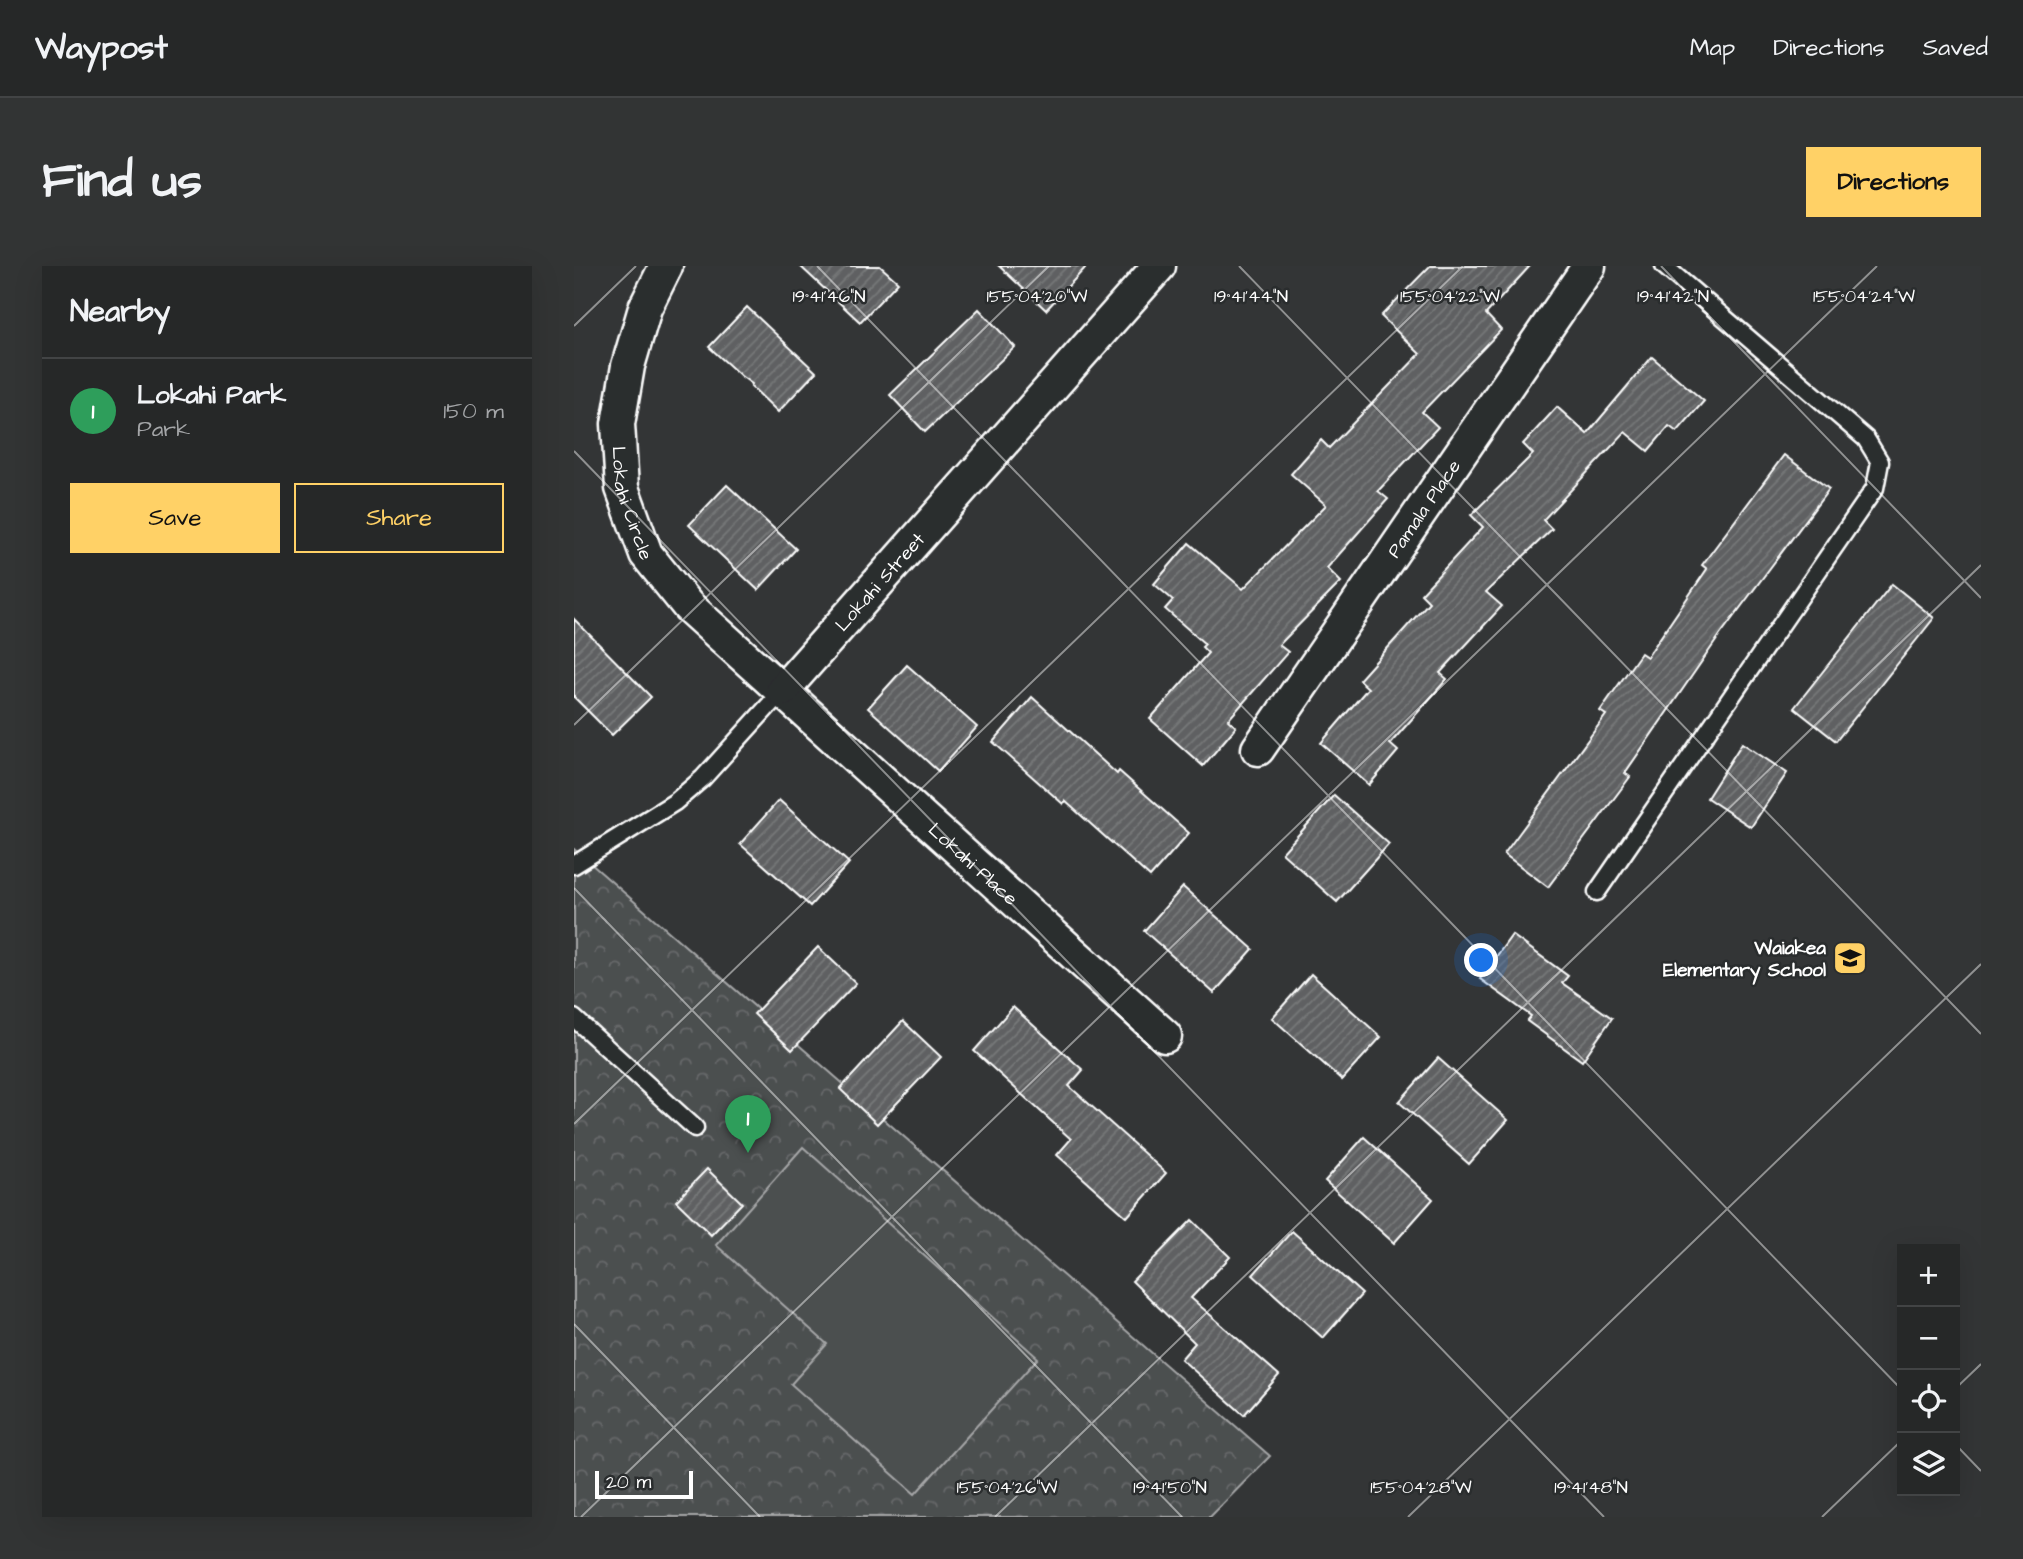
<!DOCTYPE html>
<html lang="en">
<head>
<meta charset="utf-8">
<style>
  :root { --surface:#262828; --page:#323434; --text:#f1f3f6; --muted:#a4a6a8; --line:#424445; --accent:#ffd166 }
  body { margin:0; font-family:"Architects Daughter",sans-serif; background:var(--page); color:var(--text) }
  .controls { position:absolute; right:21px; bottom:21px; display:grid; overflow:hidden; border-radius:0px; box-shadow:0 7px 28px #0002 }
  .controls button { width:63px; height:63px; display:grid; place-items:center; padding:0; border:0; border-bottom:2px solid var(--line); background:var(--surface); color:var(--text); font:35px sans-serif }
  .scale { position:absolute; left:21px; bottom:18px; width:98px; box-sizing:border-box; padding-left:7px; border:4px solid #fff; border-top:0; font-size:19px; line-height:24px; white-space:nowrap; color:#fff; -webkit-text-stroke:5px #2a2d2e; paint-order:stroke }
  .you { position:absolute; left:908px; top:695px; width:24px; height:24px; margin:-18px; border:5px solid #fff; border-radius:50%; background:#1a73e8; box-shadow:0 0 0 10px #1a73e833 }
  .badge { display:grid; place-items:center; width:46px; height:46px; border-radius:50%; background:var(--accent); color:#fff; font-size:23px; font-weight:700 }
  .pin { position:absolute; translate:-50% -58px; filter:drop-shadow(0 2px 4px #0008) }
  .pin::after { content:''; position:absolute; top:37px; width:24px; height:21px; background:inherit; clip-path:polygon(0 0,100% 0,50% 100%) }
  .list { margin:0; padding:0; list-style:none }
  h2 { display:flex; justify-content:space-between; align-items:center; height:91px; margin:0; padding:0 28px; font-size:30px }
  h2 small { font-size:23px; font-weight:400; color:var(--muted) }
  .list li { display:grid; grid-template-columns:46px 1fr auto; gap:21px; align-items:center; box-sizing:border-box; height:105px; padding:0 28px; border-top:2px solid var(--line) }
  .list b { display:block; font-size:26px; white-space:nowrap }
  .list p { margin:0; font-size:23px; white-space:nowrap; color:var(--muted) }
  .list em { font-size:23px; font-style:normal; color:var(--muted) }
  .actions { display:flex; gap:14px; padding:21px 28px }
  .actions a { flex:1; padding:16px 0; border:2px solid var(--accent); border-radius:0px; text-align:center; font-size:24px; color:var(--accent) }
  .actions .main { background:var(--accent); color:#111 }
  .icon { flex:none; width:38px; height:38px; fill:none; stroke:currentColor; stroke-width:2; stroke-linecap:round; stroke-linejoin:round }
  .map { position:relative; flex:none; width:1407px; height:1251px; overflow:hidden; border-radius:0px }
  header { display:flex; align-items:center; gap:42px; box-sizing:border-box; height:98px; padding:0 35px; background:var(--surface); border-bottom:2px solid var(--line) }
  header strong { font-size:33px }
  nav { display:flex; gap:38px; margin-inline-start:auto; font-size:24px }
  .intro { display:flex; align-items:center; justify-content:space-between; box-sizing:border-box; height:168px; padding:0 42px }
  h1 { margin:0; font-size:49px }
  .button { padding:18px 32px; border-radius:0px; background:var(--accent); color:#111; font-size:24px; font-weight:700 }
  main { display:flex; gap:42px; padding:0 42px }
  aside { flex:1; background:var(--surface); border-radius:0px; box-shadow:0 7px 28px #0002 }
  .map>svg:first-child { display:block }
  .park { fill:url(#park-crowns); stroke:#a6a7a8; stroke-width:2 }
  .garden { fill:#4c4f50; stroke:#a6a7a8; stroke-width:2 }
  .building { fill:url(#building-hatch); stroke:#fff; stroke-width:2 }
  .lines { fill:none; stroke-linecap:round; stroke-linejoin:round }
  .service-casing { stroke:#fff; stroke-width:21 }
  .minor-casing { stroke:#fff; stroke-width:37 }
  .service { stroke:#2a2d2e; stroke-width:16 }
  .minor { stroke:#2a2d2e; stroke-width:32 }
  .ticks { fill:none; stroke:#fff; stroke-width:2; stroke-opacity:0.45 }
  .labels { text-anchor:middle; stroke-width:5; stroke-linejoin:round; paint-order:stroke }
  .street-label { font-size:19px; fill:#fff; stroke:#2a2d2e }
  .poi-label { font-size:19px; font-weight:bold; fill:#fff; stroke:#2a2d2e; text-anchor:end }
  .ticks-label { font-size:18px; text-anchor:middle; fill:#fff; stroke:#2a2d2e; stroke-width:5; stroke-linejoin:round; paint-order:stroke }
</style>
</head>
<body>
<header>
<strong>Waypost</strong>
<nav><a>Map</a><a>Directions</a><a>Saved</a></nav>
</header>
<div class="intro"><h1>Find us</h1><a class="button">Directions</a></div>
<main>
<aside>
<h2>Nearby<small></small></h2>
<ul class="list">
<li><span class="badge" style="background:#2e9e5b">1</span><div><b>Lokahi Park</b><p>Park</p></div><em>150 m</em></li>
</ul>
<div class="actions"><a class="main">Save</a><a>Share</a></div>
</aside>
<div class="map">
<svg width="1407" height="1251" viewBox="0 0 1407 1251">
  <defs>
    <pattern id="park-crowns" width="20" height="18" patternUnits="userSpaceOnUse" patternTransform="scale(1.75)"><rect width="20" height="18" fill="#4c4f50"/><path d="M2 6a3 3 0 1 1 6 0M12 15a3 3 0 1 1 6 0" fill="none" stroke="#67696a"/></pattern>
    <pattern id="building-hatch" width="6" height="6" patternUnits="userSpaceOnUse" patternTransform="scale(1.75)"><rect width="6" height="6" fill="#5f6162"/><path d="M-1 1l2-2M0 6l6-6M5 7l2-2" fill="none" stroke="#77797a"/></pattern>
  </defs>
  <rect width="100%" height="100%" fill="#333536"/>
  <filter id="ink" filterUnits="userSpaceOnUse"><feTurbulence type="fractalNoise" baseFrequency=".0143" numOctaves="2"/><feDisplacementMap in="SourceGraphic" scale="14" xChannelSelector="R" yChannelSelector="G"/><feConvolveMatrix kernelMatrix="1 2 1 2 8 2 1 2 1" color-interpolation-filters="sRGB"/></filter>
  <g filter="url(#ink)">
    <path class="park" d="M0 583 696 1190 636 1251H0Z"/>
    <path class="garden" d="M229 881 464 1092 341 1228 217 1118 253 1078 142 979Z"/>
    <g class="building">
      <path d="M226 0H306L324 16 286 56Z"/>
      <path d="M425 0H513L472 44Z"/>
      <path d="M856 0H956L912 48 927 64 848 146 864 161 804 225 814 233 753 302 767 316 705 379 714 386 654 454 662 461 629 500 576 453 634 387 628 381 631 378 591 343 599 334 580 318 615 277 669 323 752 239 717 208 747 174 755 182 846 88 807 50Z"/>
      <path d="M173 41 242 106 204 146 177 120 178 118 167 110 135 81Z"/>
      <path d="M405 43 441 81 351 166 316 129Z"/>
      <path d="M1078 91 1130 135 1103 166 1095 160 1074 185 1051 166 969 254 978 263 912 326 928 340 866 407 873 413 816 478 824 485 795 519 747 477 794 422 785 414 855 336 847 328 909 261 897 249 959 188 949 178 983 141 1013 168Z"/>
      <path d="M1210 189 1255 223 1146 369 1051 507 1056 511 974 621 930 588 1032 449 1026 445 1067 387 1073 391 1133 303 1128 299Z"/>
      <path d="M153 219 222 283 184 324 115 259Z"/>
      <path d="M1318 318 1360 352 1262 475 1220 442Z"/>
      <path d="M0 353 77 431 38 469 0 431Z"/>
      <path d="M333 399 403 461 364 505 294 442Z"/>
      <path d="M458 431 543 508 545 505 615 567 576 611 491 535 489 538 419 476Z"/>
      <path d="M1168 477 1213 507 1177 561 1133 532Z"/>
      <path d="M760 529 815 578 763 636 708 587Z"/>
      <path d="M205 534 275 597 236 640 166 578Z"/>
      <path d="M609 621 679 683 640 727 570 665Z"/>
      <path d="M938 669 994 710 988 717 1038 752 1008 795 953 755 957 750 906 713Z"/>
      <path d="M244 681 282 717 218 784 180 748Z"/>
      <path d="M737 708 807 771 768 814 698 752Z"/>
      <path d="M439 741 509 804 495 820 592 907 553 951 483 889 497 873 400 785Z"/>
      <path d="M329 755 367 791 303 858 266 823Z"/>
      <path d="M864 792 934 854 895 898 825 836Z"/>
      <path d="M790 871 859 933 820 977 751 915Z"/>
      <path d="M133 903 168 937 137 969 102 935Z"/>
      <path d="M618 954 656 991 617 1032 705 1109 670 1149 607 1093 621 1077 558 1015Z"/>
      <path d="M718 965 788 1028 749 1072 679 1009Z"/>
    </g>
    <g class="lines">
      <g class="service-casing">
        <g id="service">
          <path d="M0 599 101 536 129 512 209 424"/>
          <path d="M1023 626 1301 222 1306 196 1292 173 1090 0"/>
          <path d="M0 752 121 862"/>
        </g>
      </g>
      <g class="minor-casing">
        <g id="minor">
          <path id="s1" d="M92 0 71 42 54 100 44 158 48 222 72 288 114 340 591 770"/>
          <path id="s2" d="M209 424 585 0"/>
          <path id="s3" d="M684 483 1015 0"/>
        </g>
      </g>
      <use href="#service" class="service"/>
      <use href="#minor" class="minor"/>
    </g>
  </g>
  <path class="ticks" d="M243 0 1328 1124M665 0 1407 768M1087 0 1407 332M0 60 62 0M0 185 1030 1251M0 459 475 0M0 622 608 1251M0 858 889 0M0 1058 186 1251M1381 1123 1407 1098M1381 1178 1407 1205M7 1251 1303 0M421 1251 1407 299M834 1251 1407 698M1248 1251 1328 1174"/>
  <defs>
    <g id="school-square" transform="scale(1.75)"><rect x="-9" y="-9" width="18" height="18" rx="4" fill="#ffd166" stroke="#2a2d2e"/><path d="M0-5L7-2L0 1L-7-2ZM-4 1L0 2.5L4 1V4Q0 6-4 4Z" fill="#111"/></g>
  </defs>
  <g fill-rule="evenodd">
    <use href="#school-square" x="1276" y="692"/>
  </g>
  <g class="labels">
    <g class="street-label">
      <text dy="7" stroke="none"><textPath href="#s1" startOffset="247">Lokahi Circle</textPath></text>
      <text dy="7" stroke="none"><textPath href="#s3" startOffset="292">Pamala Place</textPath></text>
      <text dy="7" stroke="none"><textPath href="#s2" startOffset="145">Lokahi Street</textPath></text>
      <text dy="7" stroke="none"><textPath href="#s1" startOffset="752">Lokahi Place</textPath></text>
    </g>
    <g class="poi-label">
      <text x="1252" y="688">Waiakea<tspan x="1252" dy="22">Elementary School</tspan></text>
    </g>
  </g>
  <g class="ticks-label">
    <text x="463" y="36">155°04'20"W</text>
    <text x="876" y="36">155°04'22"W</text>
    <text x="1290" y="36">155°04'24"W</text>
    <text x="255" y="36">19°41'46"N</text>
    <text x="677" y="36">19°41'44"N</text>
    <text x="1099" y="36">19°41'42"N</text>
    <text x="596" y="1227">19°41'50"N</text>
    <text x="1017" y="1227">19°41'48"N</text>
    <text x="433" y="1227">155°04'26"W</text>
    <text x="847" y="1227">155°04'28"W</text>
  </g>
</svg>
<div class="controls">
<button>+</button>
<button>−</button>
<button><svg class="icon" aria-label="locate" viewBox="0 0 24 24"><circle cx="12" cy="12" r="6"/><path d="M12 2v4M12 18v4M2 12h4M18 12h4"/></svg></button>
<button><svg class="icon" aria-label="layers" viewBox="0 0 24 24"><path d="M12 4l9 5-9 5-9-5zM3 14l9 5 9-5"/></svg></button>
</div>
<div class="scale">20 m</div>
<div class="you"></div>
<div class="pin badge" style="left:174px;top:887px;background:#2e9e5b">1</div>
</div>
</main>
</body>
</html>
